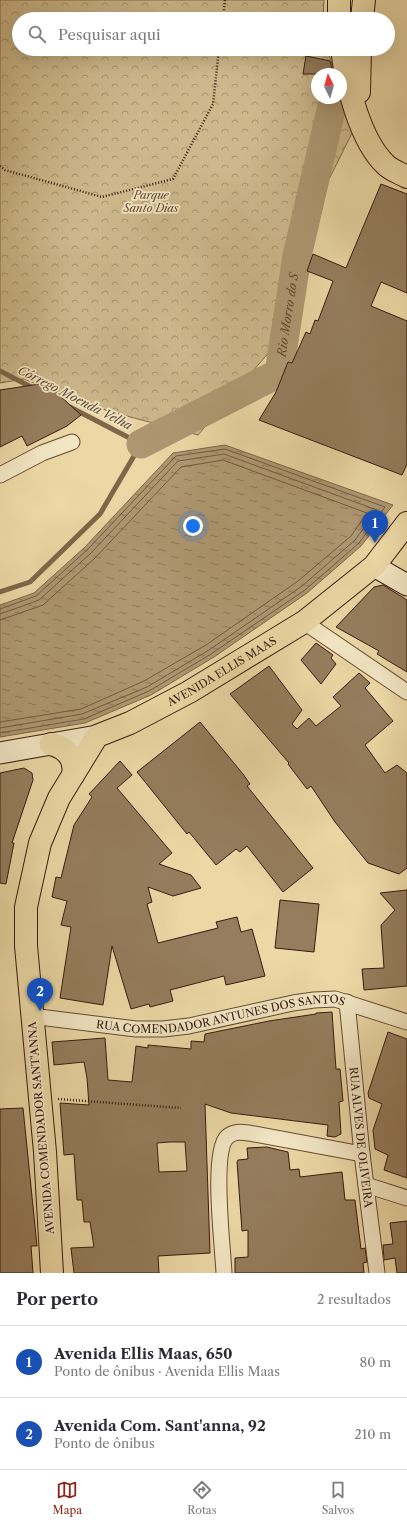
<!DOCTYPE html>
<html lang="pt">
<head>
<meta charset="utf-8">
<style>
  :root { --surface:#fff; --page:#f7f7f7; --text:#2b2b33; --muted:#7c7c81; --line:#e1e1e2; --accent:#8f2418 }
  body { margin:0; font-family:"Libre Caslon Text",serif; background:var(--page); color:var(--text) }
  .compass { position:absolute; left:311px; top:68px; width:36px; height:36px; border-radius:50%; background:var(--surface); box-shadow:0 4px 16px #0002; rotate:355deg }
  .you { position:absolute; left:193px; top:526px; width:14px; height:14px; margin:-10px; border:3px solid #fff; border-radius:50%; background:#1a73e8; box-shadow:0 0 0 6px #1a73e833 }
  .badge { display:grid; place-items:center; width:26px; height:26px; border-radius:50%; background:var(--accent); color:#fff; font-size:13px; font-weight:700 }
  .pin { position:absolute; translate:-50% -33px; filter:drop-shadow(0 1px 2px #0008) }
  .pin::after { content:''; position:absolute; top:21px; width:14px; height:12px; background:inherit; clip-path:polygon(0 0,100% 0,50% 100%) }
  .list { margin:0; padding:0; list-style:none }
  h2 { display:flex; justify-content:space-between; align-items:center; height:52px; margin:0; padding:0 16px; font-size:17px }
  h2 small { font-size:13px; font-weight:400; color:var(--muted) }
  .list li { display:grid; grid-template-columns:26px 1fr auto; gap:12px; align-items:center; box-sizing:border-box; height:72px; padding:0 16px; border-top:1px solid var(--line) }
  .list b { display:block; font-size:15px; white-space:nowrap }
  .list p { margin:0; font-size:13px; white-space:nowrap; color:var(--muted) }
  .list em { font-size:13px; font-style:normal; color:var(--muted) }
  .icon { flex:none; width:22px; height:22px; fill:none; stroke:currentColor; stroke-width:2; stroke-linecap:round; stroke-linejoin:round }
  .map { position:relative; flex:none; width:407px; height:1273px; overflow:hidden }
  .search { position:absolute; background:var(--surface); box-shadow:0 4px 16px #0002; left:12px; right:12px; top:12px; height:44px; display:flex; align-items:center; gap:10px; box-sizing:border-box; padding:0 14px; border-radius:22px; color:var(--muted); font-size:15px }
  .sheet { height:196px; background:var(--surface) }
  nav { display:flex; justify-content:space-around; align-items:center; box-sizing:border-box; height:56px; border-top:1px solid var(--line); background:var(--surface); font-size:11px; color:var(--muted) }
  nav a { display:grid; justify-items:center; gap:2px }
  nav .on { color:var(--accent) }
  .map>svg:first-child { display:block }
  .park { fill:url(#park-crowns); stroke:#826a4e }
  .water { fill:url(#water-ripples); stroke:#7f664a }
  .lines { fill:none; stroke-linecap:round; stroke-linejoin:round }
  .shore { stroke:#735a40; stroke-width:1 }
  .stream { stroke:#7f664a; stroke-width:5 }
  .river { stroke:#ae9872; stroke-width:29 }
  .building { fill:#957d5d; stroke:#381b0f; fill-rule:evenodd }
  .street-casing { stroke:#654a34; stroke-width:17 }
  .secondary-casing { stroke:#381b0f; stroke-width:23 }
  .primary-casing { stroke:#381b0f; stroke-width:24 }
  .path { stroke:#381b0f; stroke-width:2.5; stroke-dasharray:1 2; stroke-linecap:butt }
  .street { stroke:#f2e6c4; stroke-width:15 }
  .secondary { stroke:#f2e6c4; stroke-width:21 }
  .primary { stroke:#ebd8a5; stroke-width:22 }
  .labels { text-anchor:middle; stroke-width:3.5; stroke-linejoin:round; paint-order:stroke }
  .park-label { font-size:11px; font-style:italic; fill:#654a34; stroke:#f2e6c4 }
  .street-label { font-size:11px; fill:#381b0f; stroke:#f2e6c4 }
  .water-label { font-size:12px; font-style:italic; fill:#614732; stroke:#f2e6c4 }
</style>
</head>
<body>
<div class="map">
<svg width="407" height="1273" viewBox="0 0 407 1273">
  <defs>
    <pattern id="park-crowns" width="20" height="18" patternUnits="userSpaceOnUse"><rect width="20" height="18" fill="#cdb88c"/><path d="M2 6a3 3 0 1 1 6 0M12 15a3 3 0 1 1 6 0" fill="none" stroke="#a79571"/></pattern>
    <pattern id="water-ripples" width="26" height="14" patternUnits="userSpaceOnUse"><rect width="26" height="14" fill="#ae9872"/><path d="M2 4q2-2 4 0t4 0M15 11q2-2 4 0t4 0" fill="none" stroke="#8f7b5c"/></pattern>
  </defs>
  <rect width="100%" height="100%" fill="#ebd8a5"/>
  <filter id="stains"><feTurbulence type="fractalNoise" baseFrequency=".005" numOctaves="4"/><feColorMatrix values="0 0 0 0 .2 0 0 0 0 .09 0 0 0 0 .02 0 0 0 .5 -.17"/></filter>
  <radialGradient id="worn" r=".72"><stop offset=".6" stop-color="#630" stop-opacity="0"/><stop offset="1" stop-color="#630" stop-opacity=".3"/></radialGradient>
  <path class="park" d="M0 0H324L323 19H19V49H327L335 74H317V98H341L354 129 294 250 283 336 198 435 108 411 24 379 0 383Z"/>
  <path class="water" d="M225 445 393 505 361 546 307 593 214 657 151 695 85 723 0 737V605L34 593 85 547 173 453Z"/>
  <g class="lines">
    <g class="shore">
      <path d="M0 609 36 596 87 550 176 456 225 449 385 507 359 543 305 590 211 654 149 691 84 719 0 733"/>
      <path d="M0 614 39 600 91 553 178 461 224 454 377 510 355 540 302 586 209 650 147 687 82 714 0 728"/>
      <path d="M0 620 43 605 95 558 181 467 223 460 367 513 351 536 298 581 206 645 144 681 81 709 0 722"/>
    </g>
    <g class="stream">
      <path d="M0 371 35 389"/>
      <path d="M0 592 30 582 100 514 141 444 70 407"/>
    </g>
    <path class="river" id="s1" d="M141 444 279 373 297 256 332 106"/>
  </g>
  <g class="building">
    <path d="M306 56 330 61 333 74H303Z"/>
    <path d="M381 184 407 194V293L381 282 371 306 407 321V464L402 475 259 420 276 392 288 362 292 363 306 332 310 334 315 320 318 321 333 281 307 271 313 254 346 268Z"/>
    <path d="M46 383 81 415 67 426 27 446 22 436 0 447V390Z"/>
    <path d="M383 585 407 600V672L377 654 379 651 336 627 374 587Z"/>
    <path d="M316 643 333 655 331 658 336 664 321 684 301 660Z"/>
    <path d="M269 666 302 710 292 724 297 729 309 718 316 726 341 706 333 697 359 673 370 683 365 688 393 721 365 745 385 773 397 765 407 773V868L399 874 368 863 335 822 311 786 307 789 288 764 289 763 230 694Z"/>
    <path d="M200 722 243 774 250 784 247 786 313 868 283 892 247 846 240 852 236 849 216 865 189 832 187 834 137 772Z"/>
    <path d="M120 761 132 775 117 788 172 853 159 864 191 875 201 888 173 896 148 887 152 902 147 904 158 943 218 928 216 922 237 917 241 932 252 929 265 976 226 985 224 976 170 990 173 1001 150 1007 149 1004 131 1009 112 946 103 1005 60 998 71 927 61 925 67 901 52 897 56 877 61 878 74 825 92 797 89 794Z"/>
    <path d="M24 768 32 773 33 780 12 843H14L6 884 0 883V773Z"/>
    <path d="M407 890V986L364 990 362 969 384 968 381 925 395 910 380 893Z"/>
    <path d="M280 900 319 904 314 952 275 948Z"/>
    <path d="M332 1012 336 1069H340L343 1101 339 1102 341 1134 335 1137 327 1136 328 1125 231 1113 205 1104 210 1253 158 1256 159 1273H74L71 1248 94 1247 90 1222H84L82 1200H77L74 1154 64 1155 60 1103 89 1105 87 1078 84 1062 54 1065 52 1042 105 1038 108 1080 132 1082 136 1046 148 1048V1045L191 1049V1041L204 1042 205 1034 269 1021 316 1014V1013ZM170 1142H185L187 1171 159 1172 157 1143Z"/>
    <path d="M388 1032 407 1039V1178L384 1170 388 1155 375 1149 373 1130 382 1104 369 1098 368 1093Z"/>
    <path d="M23 1108 37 1246H31L33 1273H0V1109Z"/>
    <path d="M267 1147 288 1152 290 1170 299 1169 300 1177 342 1172 345 1200H355L361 1249 365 1248 367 1262 363 1263 364 1273H235V1258L248 1257V1230L242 1231 237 1162 238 1160 248 1159 247 1148Z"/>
    <path d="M407 1221V1273H397L395 1258 384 1260 383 1245 393 1244 390 1223Z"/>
  </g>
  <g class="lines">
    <g class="street-casing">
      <g id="street">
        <path d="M0 475 42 453 72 442"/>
        <path d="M304 622 407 692"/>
        <path id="s2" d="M347 1002 362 1154 377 1273"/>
        <path id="s3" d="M31 1016 136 1029H163L189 1026 293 1003 314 1000 335 999 407 1022"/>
        <path d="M366 1185 407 1198"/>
        <path d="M224 1273C223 1248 211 1153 227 1137 234 1131 241 1132 249 1133L362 1154"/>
      </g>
    </g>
    <g class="secondary-casing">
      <g id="secondary">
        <path d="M374 566 407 585"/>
        <path d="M0 753 97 736"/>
      </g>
    </g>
    <g class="primary-casing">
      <g id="primary">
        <path d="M339 0V19"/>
        <path d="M362 19 364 0"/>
        <path d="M342 49C346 83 360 141 386 165 391 170 400 173 407 177"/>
        <path d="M359 92 360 49"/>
        <path d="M51 744C67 748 76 759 73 775"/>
        <path id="s4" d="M52 1273 45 1152 26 946V907L40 843 59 798 97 736 130 723 189 692 304 622 374 566 407 523"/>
      </g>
    </g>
    <g class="path">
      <path d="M223 19 225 0"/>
      <path d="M0 166 5 170 102 197 173 179 213 104 219 49"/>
      <path d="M58 1099 181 1108"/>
    </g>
    <use href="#street" class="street"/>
    <use href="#secondary" class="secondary"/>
    <use href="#primary" class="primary"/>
  </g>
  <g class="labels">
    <g class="park-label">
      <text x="151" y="199">Parque<tspan x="151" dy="13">Santo Dias</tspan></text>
    </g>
    <g class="street-label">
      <text dy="4" stroke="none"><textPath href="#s4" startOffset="695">AVENIDA ELLIS MAAS</textPath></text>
      <text dy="4" stroke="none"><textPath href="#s3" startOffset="192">RUA COMENDADOR ANTUNES DOS SANTOS</textPath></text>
      <text transform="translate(41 1128) rotate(-95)" y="4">AVENIDA COMENDADOR SANT'ANNA</text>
      <text dy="4" stroke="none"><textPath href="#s2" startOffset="136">RUA ALVES DE OLIVEIRA</textPath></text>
    </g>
    <g class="water-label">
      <text dy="4" stroke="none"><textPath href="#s1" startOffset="214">Rio Morro do S</textPath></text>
      <text transform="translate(75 398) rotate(27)" y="4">Córrego Moenda Velha</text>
    </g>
  </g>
  <rect width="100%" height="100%" filter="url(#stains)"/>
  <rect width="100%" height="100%" fill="url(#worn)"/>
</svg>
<svg class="compass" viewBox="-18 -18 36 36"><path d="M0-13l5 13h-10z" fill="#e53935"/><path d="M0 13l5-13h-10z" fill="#7c7c81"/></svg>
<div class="you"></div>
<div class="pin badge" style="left:375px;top:543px;background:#1a4fb4">1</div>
<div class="pin badge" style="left:40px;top:1011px;background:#1a4fb4">2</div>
<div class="search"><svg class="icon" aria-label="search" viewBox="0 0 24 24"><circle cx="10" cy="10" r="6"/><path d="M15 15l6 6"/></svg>Pesquisar aqui</div>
</div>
<section class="sheet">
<h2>Por perto<small>2 resultados</small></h2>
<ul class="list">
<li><span class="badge" style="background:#1a4fb4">1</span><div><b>Avenida Ellis Maas, 650</b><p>Ponto de ônibus · Avenida Ellis Maas</p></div><em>80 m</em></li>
<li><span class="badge" style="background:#1a4fb4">2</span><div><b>Avenida Com. Sant'anna, 92</b><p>Ponto de ônibus</p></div><em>210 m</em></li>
</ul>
</section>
<nav>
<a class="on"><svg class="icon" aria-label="map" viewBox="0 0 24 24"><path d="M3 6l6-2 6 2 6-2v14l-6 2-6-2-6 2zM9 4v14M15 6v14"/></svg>Mapa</a>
<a><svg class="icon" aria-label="directions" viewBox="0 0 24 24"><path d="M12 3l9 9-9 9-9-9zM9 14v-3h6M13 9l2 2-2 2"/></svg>Rotas</a>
<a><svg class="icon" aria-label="saved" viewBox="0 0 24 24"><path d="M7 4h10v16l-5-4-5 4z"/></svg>Salvos</a>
</nav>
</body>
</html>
